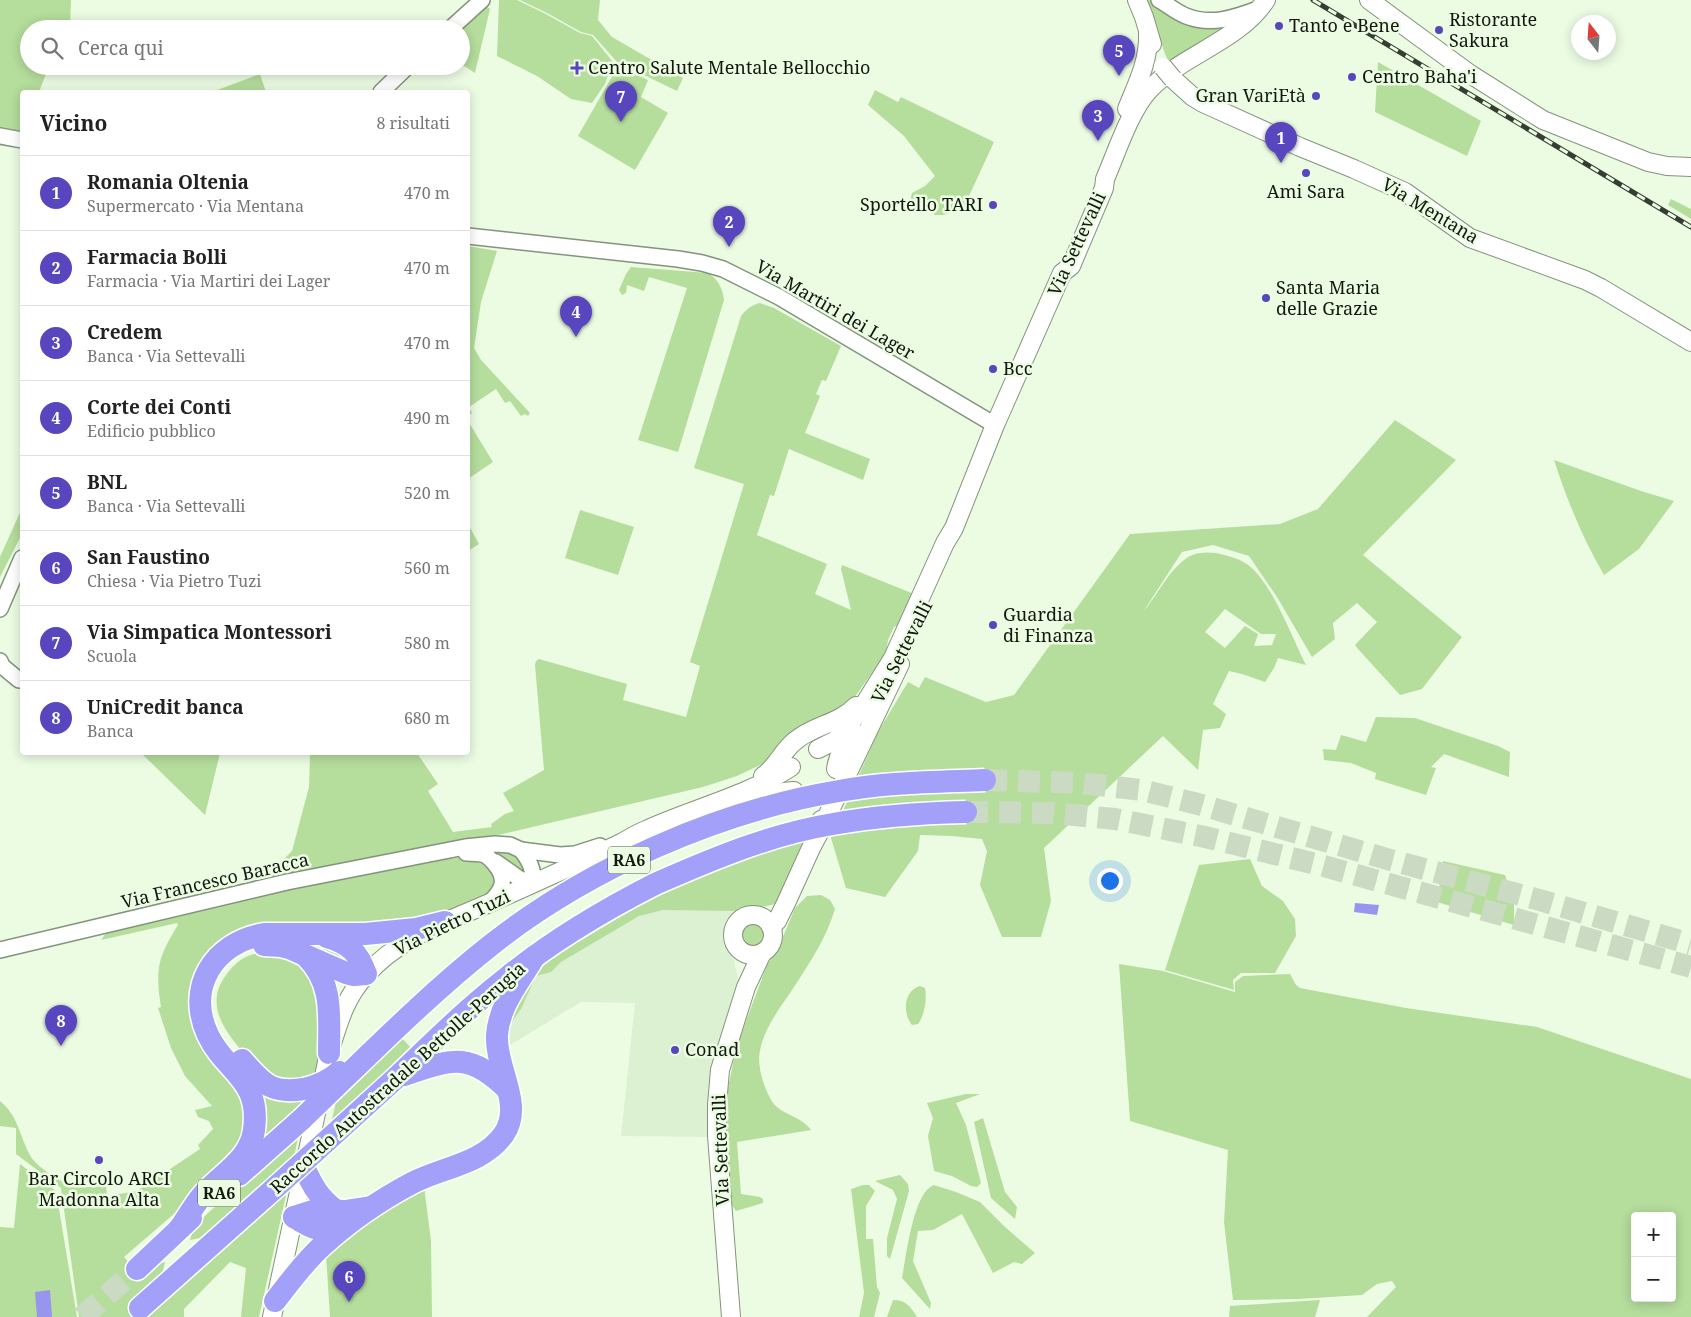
<!DOCTYPE html>
<html lang="it">
<head>
<meta charset="utf-8">
<style>
  :root { --surface:#fff; --page:#f2f2f2; --text:#222; --muted:#767676; --line:#e0e0e0; --accent:#5746be }
  body { margin:0; font-family:"Noto Serif",serif; background:var(--page); color:var(--text) }
  .controls { position:absolute; right:15px; bottom:15px; display:grid; overflow:hidden; border-radius:5px; box-shadow:0 2px 12px #0003 }
  .controls button { width:45px; height:45px; display:grid; place-items:center; padding:0; border:0; border-bottom:1px solid var(--line); background:var(--surface); color:var(--text); font:25px sans-serif }
  .compass { position:absolute; left:1571px; top:15px; width:45px; height:45px; border-radius:50%; background:var(--surface); box-shadow:0 2px 12px #0003; rotate:343deg }
  .you { position:absolute; left:1109px; top:880px; width:18px; height:18px; margin:-12px; border:4px solid #fff; border-radius:50%; background:#1a73e8; box-shadow:0 0 0 8px #1a73e833 }
  .badge { display:grid; place-items:center; width:32px; height:32px; border-radius:50%; background:var(--accent); color:#fff; font-size:16px; font-weight:700 }
  .pin { position:absolute; translate:-50% -41px; filter:drop-shadow(0 1px 2px #0008) }
  .pin::after { content:''; position:absolute; top:26px; width:18px; height:15px; background:inherit; clip-path:polygon(0 0,100% 0,50% 100%) }
  .list { margin:0; padding:0; list-style:none }
  h2 { display:flex; justify-content:space-between; align-items:center; height:65px; margin:0; padding:0 20px; font-size:21px }
  h2 small { font-size:16px; font-weight:400; color:var(--muted) }
  .list li { display:grid; grid-template-columns:32px 1fr auto; gap:15px; align-items:center; box-sizing:border-box; height:75px; padding:0 20px; border-top:1px solid var(--line) }
  .list b { display:block; font-size:19px; white-space:nowrap }
  .list p { margin:0; font-size:16px; white-space:nowrap; color:var(--muted) }
  .list em { font-size:16px; font-style:normal; color:var(--muted) }
  .icon { flex:none; width:28px; height:28px; fill:none; stroke:currentColor; stroke-width:2; stroke-linecap:round; stroke-linejoin:round }
  .map { position:relative; flex:none; width:1691px; height:1317px; overflow:hidden }
  .search { position:absolute; background:var(--surface); box-shadow:0 2px 12px #0003; left:20px; top:20px; width:450px; height:55px; display:flex; align-items:center; gap:12px; box-sizing:border-box; padding:0 18px; border-radius:28px; color:var(--muted); font-size:19px }
  .panel { position:absolute; background:var(--surface); box-shadow:0 2px 12px #0003; left:20px; top:90px; width:450px; height:665px; border-radius:5px }
  .map>svg:first-child { display:block }
  .built { fill:#dcf1d1 }
  .green { fill:#b5dd9c; fill-rule:evenodd }
  .water { fill:#9895ee }
  .lines { fill:none; stroke-linecap:round; stroke-linejoin:round }
  .motorway-tunnel { stroke:#cbdac3; stroke-width:22; stroke-dasharray:22 11; stroke-linecap:butt }
  .tertiary-casing { stroke:#84937c; stroke-width:18 }
  .secondary-casing { stroke:#84937c; stroke-width:20 }
  .motorway-casing { stroke:#fff; stroke-width:25 }
  .tertiary { stroke:#fff; stroke-width:15 }
  .secondary { stroke:#fff; stroke-width:18 }
  .motorway { stroke:#a2a0f8; stroke-width:22 }
  .rail-casing { stroke:#363d32; stroke-width:5 }
  .rail { stroke:#ecfce3; stroke-width:3; stroke-dasharray:9; stroke-linecap:butt }
  .secondary-bridge-casing { stroke:#84937c; stroke-width:20; stroke-linecap:butt }
  .motorway-bridge-casing { stroke:#fff; stroke-width:25; stroke-linecap:butt }
  .secondary-bridge { stroke:#fff; stroke-width:18 }
  .motorway-bridge { stroke:#a2a0f8; stroke-width:22 }
  .poi-dot { fill:#5746be; stroke:#ecfce3; stroke-width:2 }
  .labels { text-anchor:middle; stroke-width:5; stroke-linejoin:round; paint-order:stroke }
  .shield { fill:#ecfce3; stroke:#535c4f; stroke-width:1 }
  .shield-label { font-size:16px; font-weight:bold; fill:#12180f }
  .poi-label { font-size:18px; fill:#12180f; stroke:#ecfce3; text-anchor:start }
  .street-label { font-size:18px; fill:#12180f; stroke:#ecfce3 }
</style>
</head>
<body>
<div class="map">
<svg width="1691" height="1317" viewBox="0 0 1691 1317">
  <rect width="100%" height="100%" fill="#ecfce3"/>
  <path class="built" d="M670 887 757 908H739L725 923 723 940 734 961 738 978 712 1068 707 1137 621 1136 635 1003 581 1002 502 1050 515 996 527 977 610 922Z"/>
  <g class="green">
    <path d="M0 0H71L70 29H29V66H49L39 92H22V134L0 130Z"/>
    <path d="M499 0H517L544 13 580 33 592 36 613 62 605 84 592 103 571 99 537 76 497 56Z"/>
    <path d="M520 0H600L598 20 612 37 683 78 677 91 617 62 593 35 581 32 547 13Z"/>
    <path d="M1144 0H1149L1191 23 1229 25 1170 64C1158 43 1159 18 1144 0Z"/>
    <path d="M485 5 490 9 475 73 461 64V31Z"/>
    <path d="M1378 62 1481 121 1467 156 1375 112Z"/>
    <path d="M618 66 648 80 641 97 668 113 635 170 578 136Z"/>
    <path d="M260 74 266 92H212Z"/>
    <path d="M875 90 898 102 901 97 994 142 963 209 943 215H934L936 209 910 201 912 193 925 186 935 176 904 136 868 105Z"/>
    <path d="M1671 199 1691 209V219L1668 205Z"/>
    <path d="M468 246 497 251 481 302 474 348 481 360 530 413 528 416 525 414 521 416 510 401 505 403 496 389 469 407 472 413 468 416Z"/>
    <path d="M631 267 708 273C718 279 723 289 724 300L678 452 638 440 687 288 649 277 644 291 627 285 626 293 622 295 619 290 626 274Z"/>
    <path d="M760 303 774 308 841 346 826 381 822 380 816 394 820 396 805 433 870 459 863 480 789 449 774 496 770 495 757 535 827 564 815 594 851 610 841 569 842 565 914 594 901 624 894 627 888 640 886 653 852 701 779 747 764 763 737 776 703 787 498 835 360 859 264 879 292 851 309 787 310 753H417L438 784 428 791 453 832 492 827 491 824 505 814 514 811 503 793 544 770 535 665 536 661 539 659 627 684 623 700 686 717 700 666 690 662 744 484 694 468 741 316C747 309 751 305 760 303Z"/>
    <path d="M1395 420 1456 460 1363 555 1462 637 1422 689 1400 695 1358 649 1355 645 1377 622 1357 603 1333 623 1335 639 1312 657 1277 597 1249 556 1213 545 1182 552 1143 612C1157 596 1170 567 1190 556 1197 552 1208 552 1216 553 1225 555 1238 558 1245 563 1270 577 1292 638 1306 665L1278 658 1274 668 1265 682 1242 674 1229 671 1213 704 1226 714 1220 728 1203 730 1198 770 1163 736 1044 848 1051 901 1041 937H1002L980 885 987 851 982 839 952 836 920 835 918 851 885 897 846 888 831 838 878 732 908 682 919 688 925 677 986 702 1014 695 1130 534 1280 524 1318 509ZM1225 609 1261 634H1276L1272 645 1254 646 1258 634 1245 626 1225 648 1205 632Z"/>
    <path d="M468 421 493 462 468 479Z"/>
    <path d="M1554 460 1641 491 1674 501 1639 549 1604 575C1583 539 1567 500 1554 460Z"/>
    <path d="M22 508V534L0 577V557Z"/>
    <path d="M580 510 634 527 618 575 565 558Z"/>
    <path d="M468 524 479 544 468 551Z"/>
    <path d="M1376 717 1415 718 1498 746 1510 752 1509 777 1444 754 1431 767 1436 768 1426 795 1375 779 1376 773 1351 763 1324 760 1323 749 1336 750 1341 735 1366 742Z"/>
    <path d="M141 753H220L205 815Z"/>
    <path d="M804 839 776 904 757 908H739L736 911 663 910 639 916 561 962 551 972 536 976 521 1009 509 1026 508 1047 502 1050 515 996 538 966 670 887 739 860Z"/>
    <path d="M495 846 524 859 526 875 483 847Z"/>
    <path d="M473 856 483 858 497 880 489 896 437 919 256 930 193 991 240 1087 249 1133 182 1207 124 1257 142 1277 151 1266 165 1262 162 1275 129 1305 139 1316 287 1191 259 1317H241L246 1268 230 1262 184 1309V1317H79L61 1188 16 1154V1128L0 1126V1101C19 1117 19 1135 30 1155 35 1166 63 1184 74 1186 84 1188 96 1186 106 1186L107 1196 137 1191 200 1149 198 1145 213 1129 209 1121 198 1117 195 1110 212 1106 185 1076 171 1048 158 1008 161 1007C155 969 158 957 178 925L177 923 101 940 106 933C225 900 349 870 473 856Z"/>
    <path d="M1250 859 1262 886 1283 901 1295 919 1296 936 1275 973H1241L1233 980 1234 990 1165 970 1199 865Z"/>
    <path d="M1443 861 1505 875 1514 902V925L1437 902Z"/>
    <path d="M821 895 830 900 835 909C826 939 809 964 792 990 778 1011 761 1032 759 1058 759 1071 764 1087 770 1098 778 1115 801 1115 811 1130L737 1142 741 1194 760 1197 763 1199V1203L736 1211 730 1202 725 1102 737 1045 767 965 777 951 795 908 807 896Z"/>
    <circle cx="752" cy="935" r="12"/>
    <path d="M265 938C291 938 343 934 356 964L355 968 352 969 347 968C327 959 299 942 276 941 257 940 238 946 224 960 203 983 201 1016 219 1040 224 1048 231 1054 237 1061 248 1074 258 1086 274 1093 280 1096 289 1098 296 1097 301 1096 306 1094 310 1095V1099L258 1146 257 1144C262 1125 263 1106 254 1088 245 1070 226 1058 215 1041 188 999 215 944 265 938Z"/>
    <path d="M261 952 296 956 324 1002 316 1077 284 1083C275 1077 263 1072 255 1065 250 1061 246 1055 242 1051 224 1030 206 1005 224 978 235 962 243 956 261 952Z"/>
    <path d="M1119 964 1163 971 1235 992V982L1243 976 1290 974 1296 985 1300 988 1406 1008 1537 1027 1691 1079V1317H1367L1396 1287 1392 1281 1377 1284 1362 1295 1298 1299 1233 1300 1224 1222 1228 1150 1130 1121ZM1635 1216H1672V1298H1635Z"/>
    <path d="M920 986 925 988C927 998 925 1015 918 1024L912 1025C902 1013 904 990 920 986Z"/>
    <path d="M400 1036 411 1048 331 1124 338 1093Z"/>
    <path d="M966 1094H980L956 1103 966 1125 981 1183 977 1187 971 1186 952 1176 934 1171 928 1136 933 1118 927 1103Z"/>
    <path d="M983 1118 1005 1192 1017 1207 1015 1219 991 1198 974 1122Z"/>
    <path d="M300 1128 294 1157 206 1237 190 1240 194 1226Z"/>
    <path d="M20 1164 56 1191 77 1317H0V1227L14 1228Z"/>
    <path d="M900 1175 908 1184 909 1191 890 1259 887 1256V1238L897 1199 893 1190 875 1181Z"/>
    <path d="M863 1185H869L875 1191 866 1206V1239H873L877 1287 880 1293 874 1317H859L864 1293 851 1189Z"/>
    <path d="M934 1185 956 1192 980 1202 1004 1226 1035 1253 1022 1264 1014 1262 993 1273 962 1214 933 1230 918 1231 913 1261 931 1303 930 1309 902 1278C906 1258 913 1192 934 1185Z"/>
    <path d="M424 1186 431 1241 432 1317H330L326 1255 380 1212Z"/>
    <path d="M893 1300C906 1300 910 1306 917 1317H887Z"/>
    <path d="M1320 1300 1315 1317H1229L1230 1306Z"/>
  </g>
  <g class="water">
    <path d="M1355 903 1379 905 1377 915 1354 912Z"/>
    <path d="M50 1290 52 1317H37L35 1292Z"/>
  </g>
  <g class="lines">
    <g class="motorway-tunnel">
      <path d="M985 780 1081 783 1142 790 1198 804 1387 859 1536 899 1691 944"/>
      <path d="M966 812 1053 813 1115 819 1205 837 1320 865 1691 967"/>
      <path d="M82 1317 137 1269"/>
    </g>
    <g class="tertiary-casing">
      <g id="tertiary">
        <path d="M1159 0C1168 5 1176 12 1186 16 1211 26 1234 18 1258 9"/>
        <path d="M450 29 482 0"/>
        <path d="M381 92 408 66"/>
        <path d="M0 136 22 140"/>
        <path d="M468 236 678 259 702 263 723 269 779 297 995 425"/>
        <path d="M0 609 22 558"/>
        <path d="M0 661 2 666 19 680"/>
        <path d="M466 853C472 853 479 853 485 855 489 857 491 860 494 863 508 879 503 890 489 903"/>
        <path d="M496 862 520 879 534 883C533 869 530 861 521 850"/>
        <path d="M0 950 287 882 465 847 495 844 510 845 521 850 560 855 575 854 600 846"/>
      </g>
    </g>
    <g class="secondary-casing">
      <g id="secondary">
        <path d="M1137 0 1144 17 1152 44"/>
        <path d="M1369 0 1470 74 1543 120 1648 162 1667 166 1691 167"/>
        <path d="M1173 79 1193 97 1203 103 1300 147 1354 169 1405 192 1470 238 1585 280 1601 288 1691 342"/>
        <path d="M1127 109C1137 84 1149 61 1148 34"/>
        <path d="M818 749 836 740 860 711 893 658 945 543 954 528 995 425 1062 273 1071 266 1104 188 1105 179C1116 154 1130 110 1149 90 1183 54 1238 42 1266 0"/>
        <path d="M836 769C838 754 845 745 855 733"/>
        <path d="M763 776C777 767 782 751 795 741 813 725 839 724 856 706"/>
        <path d="M741 802 784 792 794 791"/>
        <path d="M820 831 900 664"/>
        <circle cx="753" cy="935" r="20"/>
        <path d="M771 927 777 921 786 903 811 848 820 831 821 820"/>
        <path d="M272 1317 329 1053C338 1024 345 997 366 975 398 938 448 921 492 902 536 882 580 863 623 842 630 838 638 833 646 830 694 808 747 796 791 767"/>
        <path d="M731 1317 717 1136V1105L720 1070 730 1038 746 987 762 953"/>
      </g>
    </g>
    <g class="motorway-casing">
      <g id="motorway">
        <path d="M264 945 281 946 289 948 346 973 354 975 366 974C358 952 350 944 327 937"/>
        <path d="M306 956C334 983 329 1017 329 1053"/>
        <path d="M242 1060C263 1084 271 1094 304 1089"/>
        <path d="M404 1075C452 1059 469 1051 508 1090"/>
        <path d="M396 1078C431 1044 466 1010 504 980 550 942 602 911 655 884"/>
        <path d="M305 1169C313 1187 319 1197 334 1209"/>
        <path d="M239 1175 302 1119"/>
        <path d="M294 1217 316 1210 345 1211 371 1207"/>
        <path d="M294 1217C314 1230 320 1232 343 1228"/>
        <path d="M180 1228C187 1218 193 1207 201 1197 219 1175 250 1161 254 1130 261 1078 226 1073 208 1035 186 988 213 943 264 934H365L416 929 445 922"/>
        <path d="M137 1269 191 1218"/>
        <path d="M275 1301C290 1282 304 1262 322 1246 348 1222 380 1200 412 1183 443 1167 483 1164 504 1134 524 1104 495 1068 497 1035 499 1005 520 981 534 957"/>
        <path d="M140 1308 276 1187"/>
      </g>
    </g>
    <use href="#tertiary" class="tertiary"/>
    <use href="#secondary" class="secondary"/>
    <use href="#motorway" class="motorway"/>
    <g class="rail-casing">
      <path id="rail" d="M1313 0 1691 227"/>
    </g>
    <use href="#rail" class="rail"/>
    <g class="secondary-bridge-casing">
      <path id="secondary-bridge" d="M1163 67 1173 79"/>
    </g>
    <g class="motorway-bridge-casing">
      <g id="motorway-bridge">
        <path d="M655 884C712 859 771 834 833 824 877 816 921 813 966 812"/>
        <path d="M304 1089C317 1086 329 1081 339 1072"/>
        <path d="M302 1119C364 1060 424 998 491 945 587 869 718 811 839 791 887 782 936 782 985 780"/>
        <path d="M276 1187 396 1078"/>
      </g>
    </g>
    <use href="#secondary-bridge" class="secondary-bridge"/>
    <use href="#motorway-bridge" class="motorway-bridge"/>
  </g>
  <g class="poi-dot">
    <circle cx="1279" cy="26" r="5"/>
    <circle cx="1439" cy="30" r="5"/>
    <path d="M574.5 60.5h5v5h5v5h-5v5h-5v-5h-5v-5h5z"/>
    <circle cx="1352" cy="77" r="5"/>
    <circle cx="1316" cy="96" r="5"/>
    <circle cx="1306" cy="173" r="5"/>
    <circle cx="993" cy="205" r="5"/>
    <circle cx="1266" cy="298" r="5"/>
    <circle cx="993" cy="369" r="5"/>
    <circle cx="993" cy="625" r="5"/>
    <circle cx="675" cy="1050" r="5"/>
    <circle cx="99" cy="1160" r="5"/>
  </g>
  <g class="labels">
    <g class="shield">
      <rect x="608" y="846.5" width="42" height="27" rx="4"/>
      <rect x="198" y="1179.5" width="42" height="27" rx="4"/>
    </g>
    <g class="shield-label">
      <text x="629" y="866">RA6</text>
      <text x="219" y="1199">RA6</text>
    </g>
    <g class="poi-label">
      <text x="1449" y="26">Ristorante<tspan x="1449" dy="21">Sakura</tspan></text>
      <text x="1289" y="32">Tanto e Bene</text>
      <text x="588" y="74">Centro Salute Mentale Bellocchio</text>
      <text x="1362" y="83">Centro Baha'i</text>
      <text x="1306" y="102" text-anchor="end">Gran VariEtà</text>
      <text x="1306" y="198" text-anchor="middle">Ami Sara</text>
      <text x="983" y="211" text-anchor="end">Sportello TARI</text>
      <text x="1276" y="294">Santa Maria<tspan x="1276" dy="21">delle Grazie</tspan></text>
      <text x="1003" y="375">Bcc</text>
      <text x="1003" y="621">Guardia<tspan x="1003" dy="21">di Finanza</tspan></text>
      <text x="685" y="1056">Conad</text>
      <text x="99" y="1185" text-anchor="middle">Bar Circolo ARCI<tspan x="99" dy="21">Madonna Alta</tspan></text>
    </g>
    <g class="street-label">
      <text transform="translate(1430 211) rotate(31)" y="6">Via Mentana</text>
      <text transform="translate(1077 244) rotate(-65)" y="6">Via Settevalli</text>
      <text transform="translate(835 310) rotate(30)" y="6">Via Martiri dei Lager</text>
      <text transform="translate(902 652) rotate(-63)" y="6">Via Settevalli</text>
      <text transform="translate(215 881) rotate(-13)" y="6">Via Francesco Baracca</text>
      <text transform="translate(452 923) rotate(-26)" y="6">Via Pietro Tuzi</text>
      <text transform="translate(398 1078) rotate(-42)" y="6">Raccordo Autostradale Bettolle-Perugia</text>
      <text transform="translate(721 1150) rotate(-92)" y="6">Via Settevalli</text>
    </g>
  </g>
</svg>
<div class="controls">
<button>+</button>
<button>−</button>
</div>
<svg class="compass" viewBox="-18 -18 36 36"><path d="M0-13l5 13h-10z" fill="#e53935"/><path d="M0 13l5-13h-10z" fill="#767676"/></svg>
<div class="you"></div>
<div class="pin badge" style="left:1281px;top:163px">1</div>
<div class="pin badge" style="left:729px;top:247px">2</div>
<div class="pin badge" style="left:1098px;top:141px">3</div>
<div class="pin badge" style="left:576px;top:337px">4</div>
<div class="pin badge" style="left:1119px;top:76px">5</div>
<div class="pin badge" style="left:349px;top:1302px">6</div>
<div class="pin badge" style="left:621px;top:122px">7</div>
<div class="pin badge" style="left:61px;top:1046px">8</div>
<div class="search"><svg class="icon" aria-label="search" viewBox="0 0 24 24"><circle cx="10" cy="10" r="6"/><path d="M15 15l6 6"/></svg>Cerca qui</div>
<section class="panel">
<h2>Vicino<small>8 risultati</small></h2>
<ul class="list">
<li><span class="badge">1</span><div><b>Romania Oltenia</b><p>Supermercato · Via Mentana</p></div><em>470 m</em></li>
<li><span class="badge">2</span><div><b>Farmacia Bolli</b><p>Farmacia · Via Martiri dei Lager</p></div><em>470 m</em></li>
<li><span class="badge">3</span><div><b>Credem</b><p>Banca · Via Settevalli</p></div><em>470 m</em></li>
<li><span class="badge">4</span><div><b>Corte dei Conti</b><p>Edificio pubblico</p></div><em>490 m</em></li>
<li><span class="badge">5</span><div><b>BNL</b><p>Banca · Via Settevalli</p></div><em>520 m</em></li>
<li><span class="badge">6</span><div><b>San Faustino</b><p>Chiesa · Via Pietro Tuzi</p></div><em>560 m</em></li>
<li><span class="badge">7</span><div><b>Via Simpatica Montessori</b><p>Scuola</p></div><em>580 m</em></li>
<li><span class="badge">8</span><div><b>UniCredit banca</b><p>Banca</p></div><em>680 m</em></li>
</ul>
</section>
</div>
</body>
</html>
